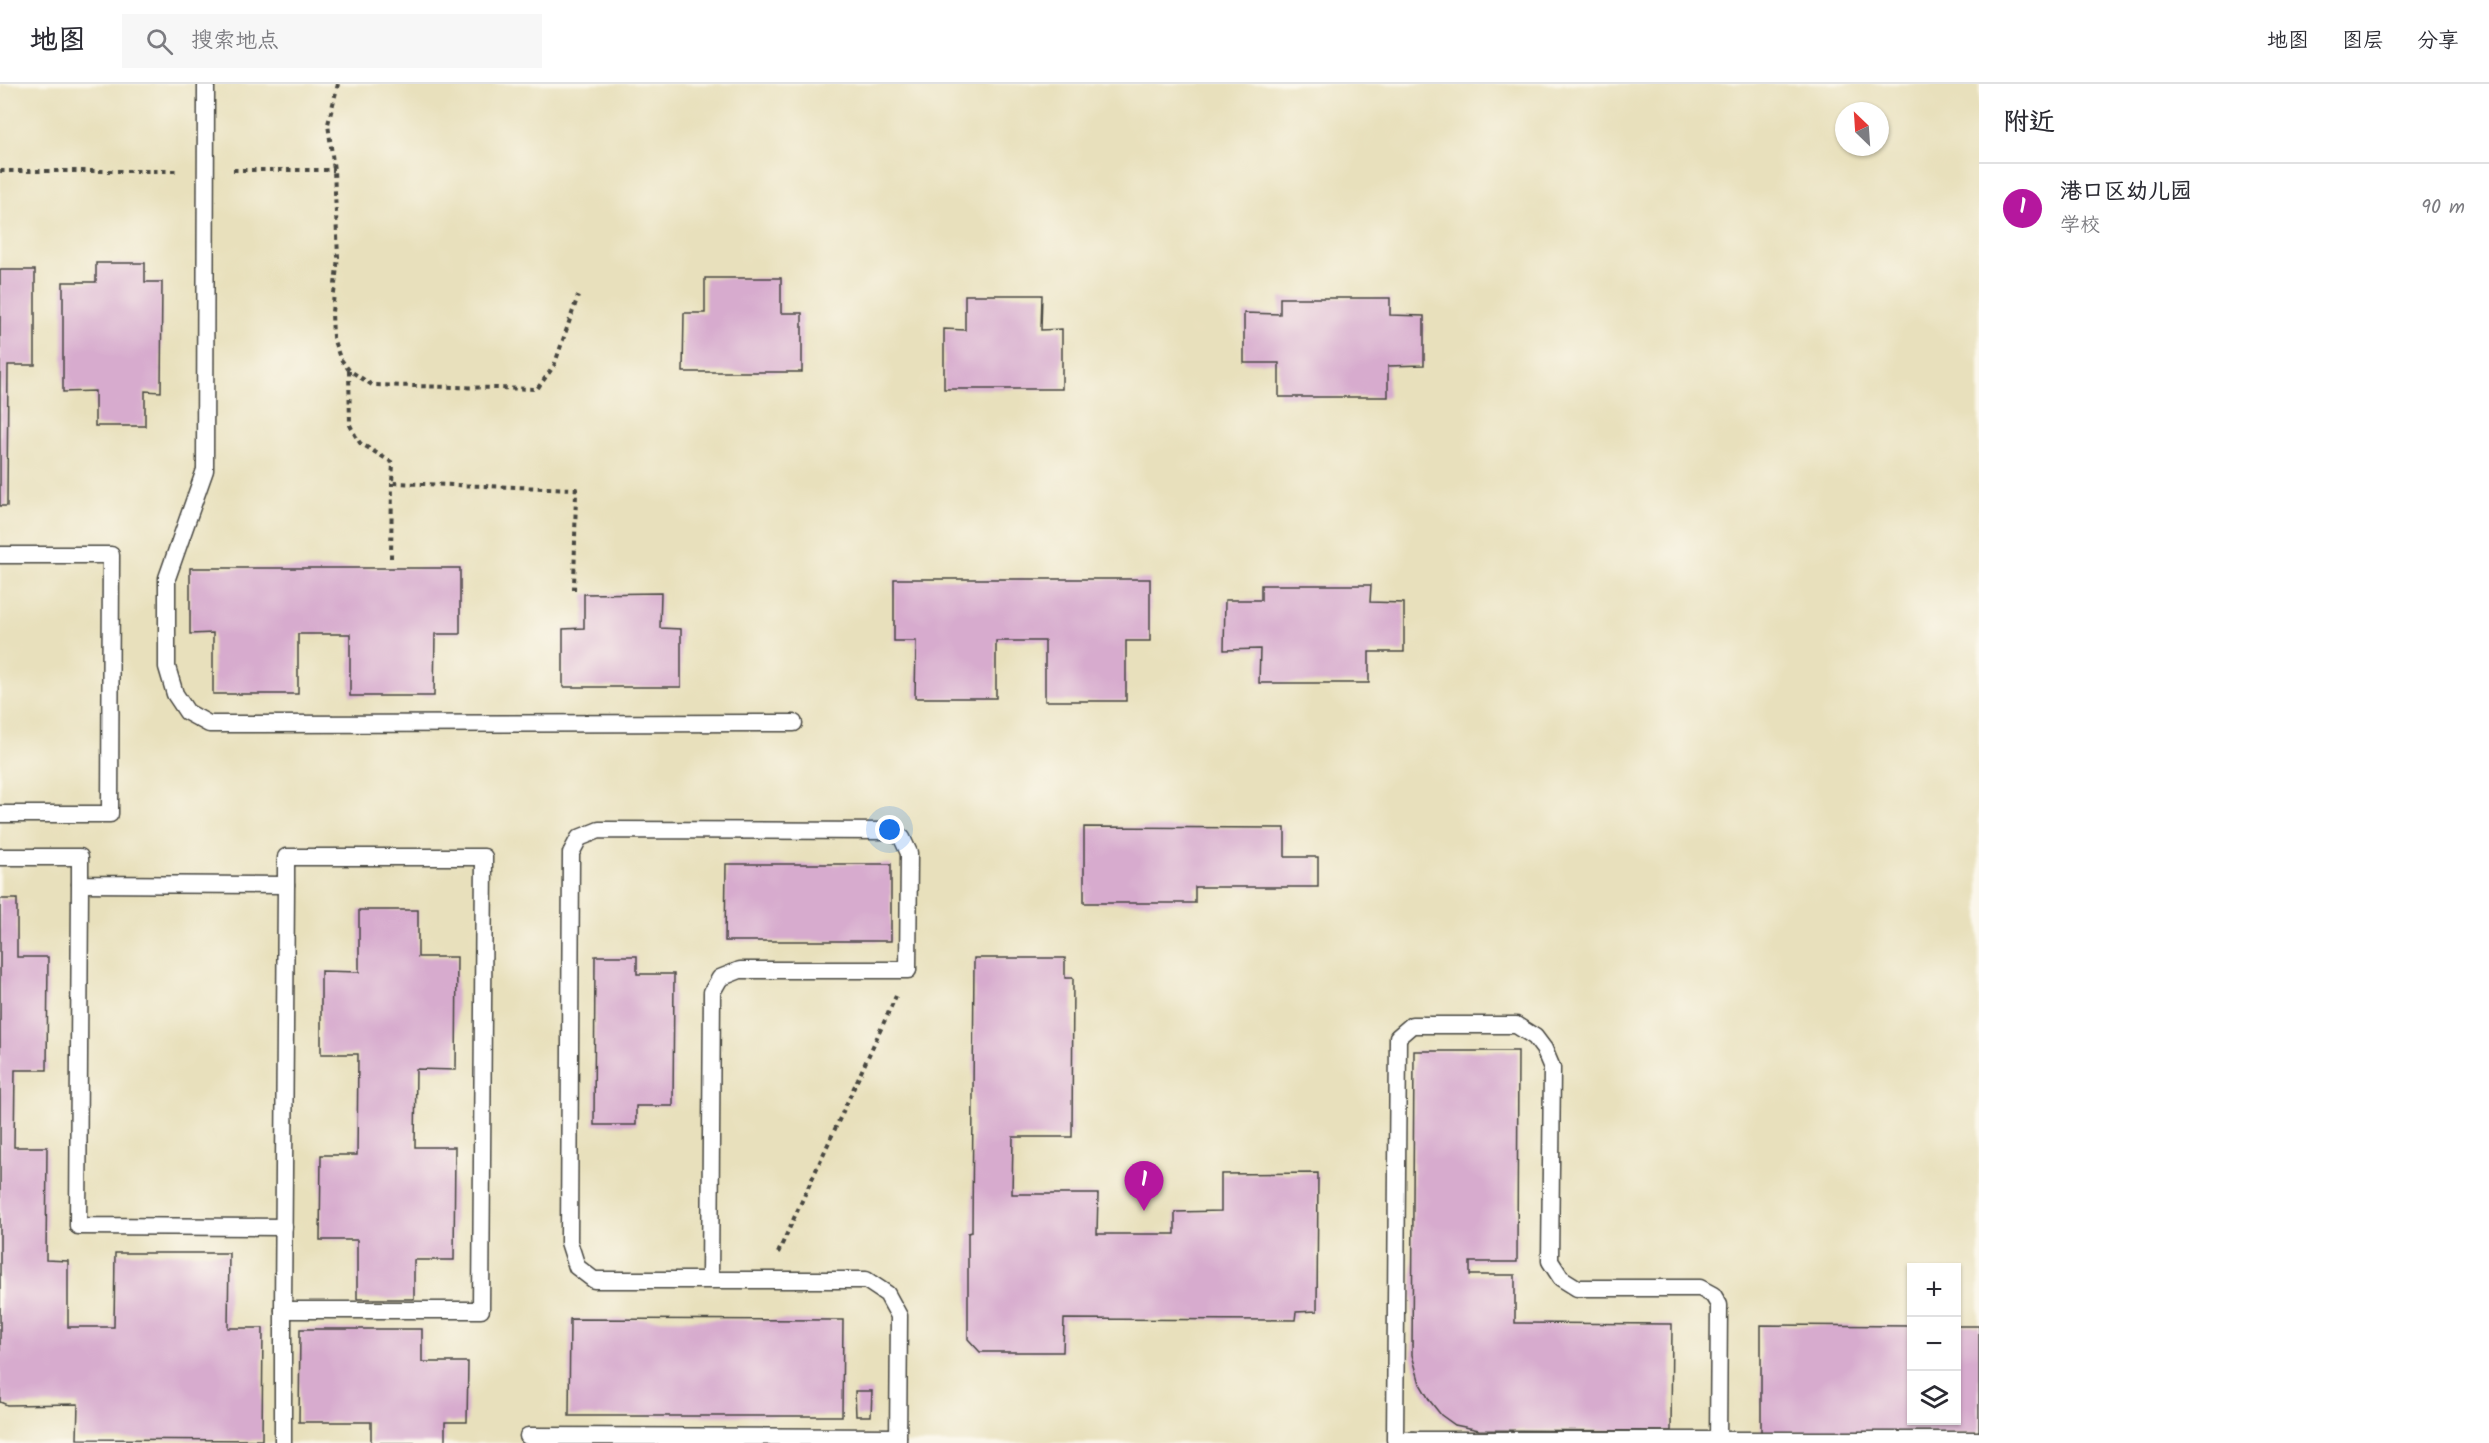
<!DOCTYPE html>
<html lang="zh">
<head>
<meta charset="utf-8">
<style>
  :root { --surface:#fff; --page:#f7f7f7; --text:#2b2b33; --muted:#7c7c81; --line:#e1e1e2; --accent:#b5179e }
  body { margin:0; font-family:Kalam,"LXGW WenKai TC",sans-serif; background:var(--page); color:var(--text) }
  .controls { position:absolute; right:18px; bottom:18px; display:grid; overflow:hidden; border-radius:0px; box-shadow:0 2px 4px #0004 }
  .controls button { width:54px; height:54px; display:grid; place-items:center; padding:0; border:0; border-bottom:2px solid var(--line); background:var(--surface); color:var(--text); font:30px sans-serif }
  .compass { position:absolute; left:1835px; top:18px; width:54px; height:54px; border-radius:50%; background:var(--surface); box-shadow:0 2px 4px #0004; rotate:335deg }
  .you { position:absolute; left:890px; top:746px; width:21px; height:21px; margin:-15px; border:4px solid #fff; border-radius:50%; background:#1a73e8; box-shadow:0 0 0 9px #1a73e833 }
  .badge { display:grid; place-items:center; width:39px; height:39px; border-radius:50%; background:var(--accent); color:#fff; font-size:20px; font-weight:700 }
  .pin { position:absolute; translate:-50% -50px; filter:drop-shadow(0 2px 3px #0008) }
  .pin::after { content:''; position:absolute; top:32px; width:21px; height:18px; background:inherit; clip-path:polygon(0 0,100% 0,50% 100%) }
  .list { margin:0; padding:0; list-style:none }
  h2 { display:flex; justify-content:space-between; align-items:center; height:78px; margin:0; padding:0 24px; font-size:26px }
  h2 small { font-size:20px; font-weight:400; color:var(--muted) }
  .list li { display:grid; grid-template-columns:39px 1fr auto; gap:18px; align-items:center; box-sizing:border-box; height:90px; padding:0 24px; border-top:2px solid var(--line) }
  .list b { display:block; font-size:22px; white-space:nowrap }
  .list p { margin:0; font-size:20px; white-space:nowrap; color:var(--muted) }
  .list em { font-size:20px; font-style:normal; color:var(--muted) }
  .icon { flex:none; width:33px; height:33px; fill:none; stroke:currentColor; stroke-width:2; stroke-linecap:round; stroke-linejoin:round }
  .map { position:relative; flex:none; width:1979px; height:1359px; overflow:hidden }
  header { display:flex; align-items:center; gap:36px; box-sizing:border-box; height:84px; padding:0 30px; background:var(--surface); border-bottom:2px solid var(--line) }
  header strong { font-size:28px }
  nav { display:flex; gap:33px; margin-inline-start:auto; font-size:21px }
  .search { width:420px; height:54px; background:var(--page); display:flex; align-items:center; gap:15px; box-sizing:border-box; padding:0 21px; border-radius:0px; color:var(--muted); font-size:22px }
  main { display:flex }
  aside { flex:1; background:var(--surface) }
  .map>svg:first-child { display:block }
  .building { fill:#d7abce }
  .lines { fill:none; stroke-linecap:round; stroke-linejoin:round }
  .lane-casing { stroke:#474641; stroke-width:19 }
  .path { stroke:#474641; stroke-width:4; stroke-dasharray:4.5 4.5; stroke-linecap:butt }
  .lane { stroke:#fff; stroke-width:16 }
</style>
</head>
<body>
<header>
<strong>地图</strong>
<div class="search"><svg class="icon" aria-label="search" viewBox="0 0 24 24"><circle cx="10" cy="10" r="6"/><path d="M15 15l6 6"/></svg>搜索地点</div>
<nav><a>地图</a><a>图层</a><a>分享</a></nav>
</header>
<main>
<div class="map">
<svg width="1979" height="1359" viewBox="0 0 1979 1359">
  <rect width="100%" height="100%" fill="#fbf7ec"/>
  <filter id="ink" filterUnits="userSpaceOnUse"><feTurbulence type="fractalNoise" baseFrequency=".0167" numOctaves="2"/><feDisplacementMap in="SourceGraphic" scale="12" xChannelSelector="R" yChannelSelector="G"/><feConvolveMatrix kernelMatrix="1 2 1 2 8 2 1 2 1" color-interpolation-filters="sRGB"/></filter>
  <filter id="wash" filterUnits="userSpaceOnUse"><feTurbulence type="fractalNoise" baseFrequency=".008" numOctaves="4" result="noise"/><feDisplacementMap in="SourceGraphic" scale="24" xChannelSelector="R" yChannelSelector="G"/><feGaussianBlur stdDeviation="1.35" result="paint"/><feColorMatrix in="noise" values="0 0 0 0 0 0 0 0 0 0 0 0 0 0 0 0 0 1.4 0 .05"/><feComposite in="paint" operator="in"/></filter>
  <g filter="url(#wash)">
    <rect width="100%" height="100%" fill="#e8e0bc"/>
    <g id="blocks">
      <g class="building">
        <path d="M96 179H145V198H162L161 308 145 307V342H95V307L63 308V198H96Z"/>
        <path d="M0 186H35V281H8L7 422H0Z"/>
        <path d="M705 194H781V229H802V288H683L684 229H705Z"/>
        <path d="M965 211H1042L1041 246 1062 245V305H944V245L965 246Z"/>
        <path d="M1280 214H1390V231L1424 232V281L1388 282V313H1279V279H1244V229L1280 230Z"/>
        <path d="M190 484H460V550H435L434 612H350V550H298V610H213V549L190 550Z"/>
        <path d="M894 495H1150V557H1126V617H1045V557H996V614H915L916 557H894Z"/>
        <path d="M1261 501H1371L1370 518 1404 519V568H1369V599H1259L1260 565 1224 566 1225 516H1261Z"/>
        <path d="M661 509 660 544 681 545V603H563V545L584 544V510Z"/>
        <path d="M1084 743 1285 744V773H1318V803H1195V819H1084Z"/>
        <path d="M726 780H891V857H725Z"/>
        <path d="M0 815H17V873H48L47 986H15L14 1063H47L46 1176 68 1177V1243H114L115 1169H229L228 1244H263L262 1356 77 1355 78 1320 7 1321 0 1318Z"/>
        <path d="M359 826H418V873H457L456 986 416 985 415 1063H455L454 1176H414V1215H357V1156H320L321 1071H357L358 970H321V887L359 888Z"/>
        <path d="M595 872H637V890H674L673 1022H636V1041H594Z"/>
        <path d="M974 874H1065V894H1073L1072 1053H1013L1012 1110H1098L1097 1150H1175V1128L1221 1127V1090L1318 1089 1317 1227 1296 1228 1295 1236 1064 1235 1063 1268H980L968 1255V1149L972 1148Z"/>
        <path d="M1414 967H1518L1517 1178H1470V1191H1515V1239L1672 1240 1671 1347 1479 1346 1455 1341 1441 1331 1430 1317 1420 1300 1412 1271Z"/>
        <path d="M570 1235 843 1236 842 1332H569Z"/>
        <path d="M1761 1241 1912 1242V1336H1956V1242H1979V1350L1761 1348Z"/>
        <path d="M300 1245H422V1278H468L467 1338H445V1359H371V1338H299Z"/>
        <path d="M855 1307H872L871 1332H856Z"/>
      </g>
    </g>
  </g>
  <g filter="url(#ink)">
    <use href="#blocks" fill-opacity="0" stroke="#474641" stroke-width="1.5"/>
    <g class="lines">
      <g class="lane-casing">
        <g id="lane">
          <path d="M206 0 205 386 167 494V583L175 610 187 628 209 640 794 639"/>
          <path d="M0 471H111L110 730H0"/>
          <path d="M0 773H80V800L286 801V773H484L481 1226H283V1359"/>
          <path d="M80 800 78 1142 284 1143"/>
          <path d="M710 1196 712 908 720 894 740 886H908L909 769 902 754 891 747 599 746 579 754 571 769 569 1158 577 1183 594 1196H866L887 1210 899 1232 898 1359"/>
          <path d="M283 1226 286 801"/>
          <path d="M528 1352 898 1353"/>
          <path d="M1413 1356H1395L1398 953 1412 941H1516L1535 953 1544 965 1552 984 1550 1177 1561 1194 1577 1204H1700L1713 1211 1719 1221 1718 1359"/>
          <path d="M1413 1359V1356H1979"/>
        </g>
      </g>
      <g class="path">
        <path d="M338 0 328 40 334 86 338 173 332 228 333 254 340 274 349 286 372 301 537 305 554 282 578 212"/>
        <path d="M233 86H334"/>
        <path d="M0 87H180"/>
        <path d="M349 287 350 341 355 351 360 359 393 379 392 399 576 405 574 506"/>
        <path d="M391 474 392 399"/>
        <path d="M778 1169 896 912"/>
      </g>
      <use href="#lane" class="lane"/>
    </g>
  </g>
</svg>
<div class="controls">
<button>+</button>
<button>−</button>
<button><svg class="icon" aria-label="layers" viewBox="0 0 24 24"><path d="M12 4l9 5-9 5-9-5zM3 14l9 5 9-5"/></svg></button>
</div>
<svg class="compass" viewBox="-18 -18 36 36"><path d="M0-13l5 13h-10z" fill="#e53935"/><path d="M0 13l5-13h-10z" fill="#7c7c81"/></svg>
<div class="you"></div>
<div class="pin badge" style="left:1144px;top:1127px">1</div>
</div>
<aside>
<h2>附近<small></small></h2>
<ul class="list">
<li><span class="badge">1</span><div><b>港口区幼儿园</b><p>学校</p></div><em>90 m</em></li>
</ul>
</aside>
</main>
</body>
</html>
